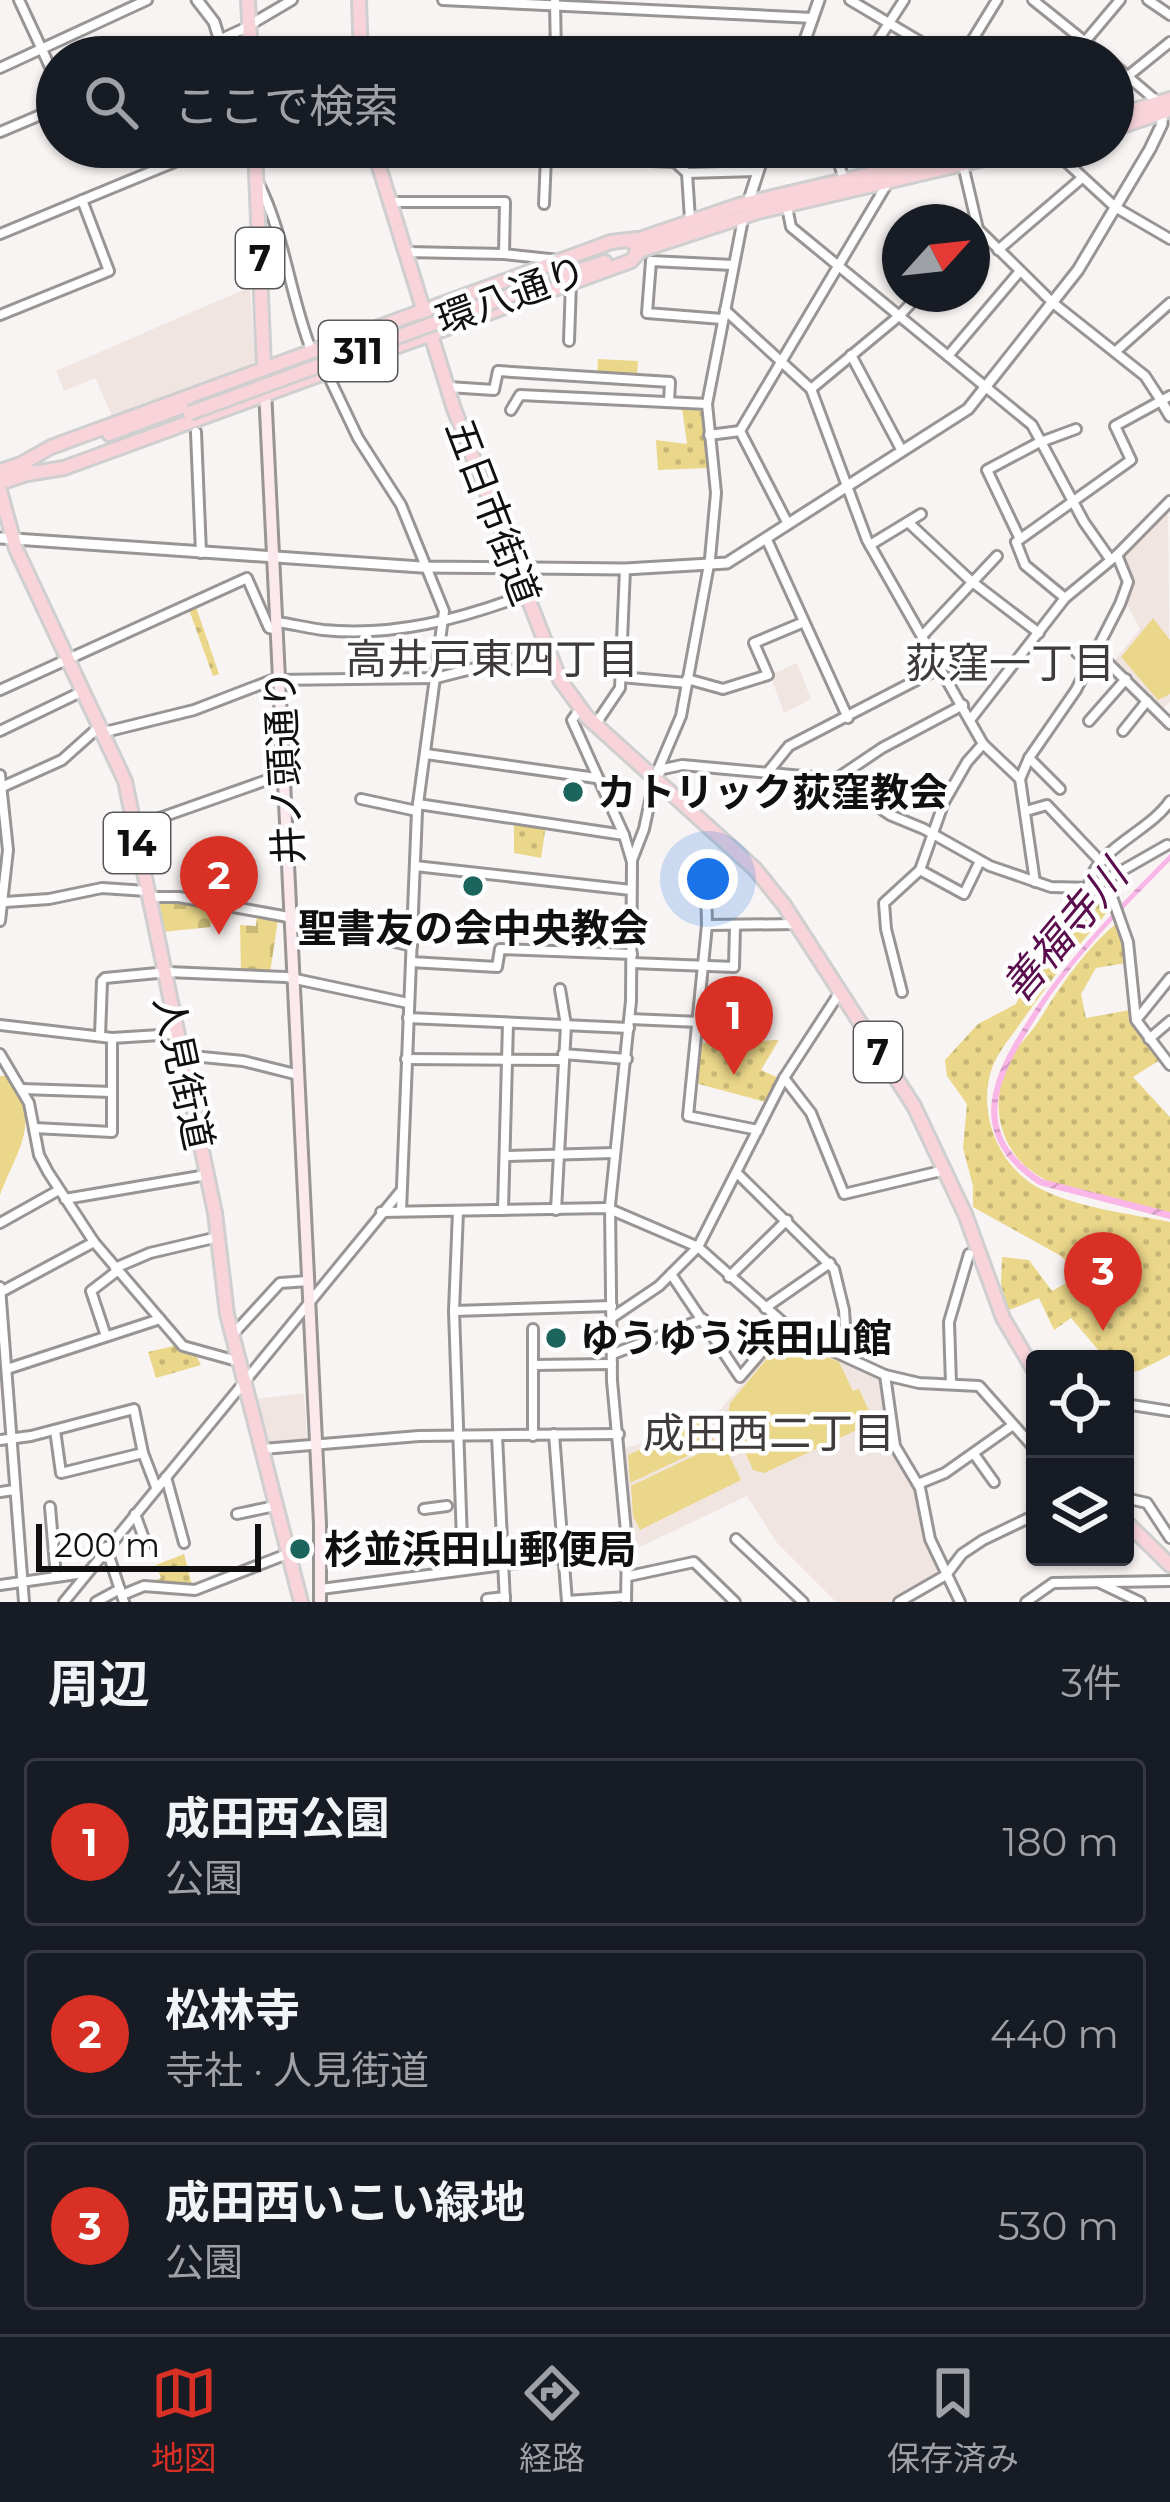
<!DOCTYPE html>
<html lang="ja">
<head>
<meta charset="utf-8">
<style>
  :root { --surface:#171b24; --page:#242831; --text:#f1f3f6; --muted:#9ea1a6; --line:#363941; --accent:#d93025 }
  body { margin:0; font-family:Montserrat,"Noto Sans JP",sans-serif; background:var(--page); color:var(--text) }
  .controls { position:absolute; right:36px; bottom:36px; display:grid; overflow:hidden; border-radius:12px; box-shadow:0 3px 9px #0004 }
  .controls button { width:108px; height:108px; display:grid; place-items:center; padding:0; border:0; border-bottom:3px solid var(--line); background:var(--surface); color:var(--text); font:60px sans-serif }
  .compass { position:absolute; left:882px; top:204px; width:108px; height:108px; border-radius:50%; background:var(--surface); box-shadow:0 3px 9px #0004; rotate:63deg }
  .scale { position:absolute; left:36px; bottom:30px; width:225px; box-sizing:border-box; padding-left:12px; border:6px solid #111010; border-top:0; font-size:33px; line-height:42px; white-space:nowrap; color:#111010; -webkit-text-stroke:9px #fff; paint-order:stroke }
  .you { position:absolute; left:708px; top:879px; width:42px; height:42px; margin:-30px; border:9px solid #fff; border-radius:50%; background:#1a73e8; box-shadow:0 0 0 18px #1a73e833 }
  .badge { display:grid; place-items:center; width:78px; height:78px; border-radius:50%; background:var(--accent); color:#fff; font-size:39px; font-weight:700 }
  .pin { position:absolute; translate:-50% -99px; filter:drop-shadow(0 3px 6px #0008) }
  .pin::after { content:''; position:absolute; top:63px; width:42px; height:36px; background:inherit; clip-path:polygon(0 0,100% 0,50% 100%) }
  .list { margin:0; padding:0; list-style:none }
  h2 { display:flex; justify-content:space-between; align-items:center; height:156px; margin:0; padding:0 48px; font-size:51px }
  h2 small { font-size:39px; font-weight:400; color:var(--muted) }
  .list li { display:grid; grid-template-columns:78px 1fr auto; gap:36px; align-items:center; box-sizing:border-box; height:168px; margin:0 24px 24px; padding:0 24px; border:3px solid var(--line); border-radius:12px }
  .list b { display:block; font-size:45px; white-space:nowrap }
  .list p { margin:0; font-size:39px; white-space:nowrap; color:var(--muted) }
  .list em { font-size:39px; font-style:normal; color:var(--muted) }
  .icon { flex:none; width:66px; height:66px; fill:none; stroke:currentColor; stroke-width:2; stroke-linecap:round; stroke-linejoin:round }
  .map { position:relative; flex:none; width:1170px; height:1602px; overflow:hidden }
  .search { position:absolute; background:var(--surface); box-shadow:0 3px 9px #0004; left:36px; right:36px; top:36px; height:132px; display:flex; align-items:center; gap:30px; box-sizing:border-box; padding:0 42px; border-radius:66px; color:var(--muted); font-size:45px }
  .sheet { height:732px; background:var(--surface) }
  nav { display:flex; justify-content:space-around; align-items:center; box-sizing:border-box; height:168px; border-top:3px solid var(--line); background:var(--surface); font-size:33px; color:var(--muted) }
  nav a { display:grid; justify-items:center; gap:6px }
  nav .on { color:var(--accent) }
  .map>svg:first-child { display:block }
  .built { fill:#f1e5e2 }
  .grass { fill:url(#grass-tufts) }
  .cemetery { fill:url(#cemetery-stones) }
  .park { fill:url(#park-dots) }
  .pitch { fill:#ebd78a }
  .water { fill:url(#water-waves) }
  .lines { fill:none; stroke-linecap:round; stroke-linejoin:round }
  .minor-casing { stroke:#999594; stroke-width:14 }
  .tertiary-casing { stroke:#999594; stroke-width:15 }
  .secondary-casing { stroke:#999594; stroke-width:16 }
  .primary-casing { stroke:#cfcfcf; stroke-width:18 }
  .minor { stroke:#fff; stroke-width:8 }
  .tertiary { stroke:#fff; stroke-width:9 }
  .secondary { stroke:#fce9ed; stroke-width:10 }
  .primary { stroke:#f8d4da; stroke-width:12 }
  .primary-bridge-casing { stroke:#cfcfcf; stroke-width:18; stroke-linecap:butt }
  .primary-bridge { stroke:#f8d4da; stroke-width:12 }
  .poi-dot { fill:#1b655c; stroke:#fff; stroke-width:4.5 }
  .labels { text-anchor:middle; stroke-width:9; stroke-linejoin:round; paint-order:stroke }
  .shield { fill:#fff; stroke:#585858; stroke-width:3 }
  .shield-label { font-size:36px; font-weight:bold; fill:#111010 }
  .street-label { font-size:39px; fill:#111010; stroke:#fff }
  .poi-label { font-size:39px; font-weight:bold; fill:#111010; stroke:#fff; text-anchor:start }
  .neighbourhood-label { font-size:42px; fill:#3f3b3a; stroke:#fff }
  .water-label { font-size:42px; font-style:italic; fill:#5a0c4c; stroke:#fff }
</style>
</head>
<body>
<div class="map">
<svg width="1170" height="1602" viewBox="0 0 1170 1602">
  <defs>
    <pattern id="grass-tufts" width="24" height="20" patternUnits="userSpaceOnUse" patternTransform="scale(3)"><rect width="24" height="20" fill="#ebd78a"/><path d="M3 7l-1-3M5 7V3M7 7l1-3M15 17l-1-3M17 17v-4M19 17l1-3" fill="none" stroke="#c8b876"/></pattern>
    <pattern id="cemetery-stones" width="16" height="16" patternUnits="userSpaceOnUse" patternTransform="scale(3)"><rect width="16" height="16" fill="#ebd78a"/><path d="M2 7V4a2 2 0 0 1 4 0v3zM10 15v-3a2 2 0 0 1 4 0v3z" fill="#c8b876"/></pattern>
    <pattern id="park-dots" width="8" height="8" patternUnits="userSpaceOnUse" patternTransform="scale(3)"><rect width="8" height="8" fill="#ebd78a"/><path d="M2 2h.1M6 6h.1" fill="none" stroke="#c8b876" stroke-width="1.8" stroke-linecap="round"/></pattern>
    <pattern id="water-waves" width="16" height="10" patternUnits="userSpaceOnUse" patternTransform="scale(3)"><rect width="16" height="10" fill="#fab6e7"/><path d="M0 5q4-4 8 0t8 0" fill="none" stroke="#d59bc5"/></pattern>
  </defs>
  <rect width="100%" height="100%" fill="#f8f4f3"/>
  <g class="built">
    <path d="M250 287 255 360 251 366 113 418 95 378 64 391 56 371Z"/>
    <path d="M1168 509 1170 702 1160 711 1114 661 1140 629 1125 600 1129 583 1119 557Z"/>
    <path d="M797 663 811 699 784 713 770 675Z"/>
    <path d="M785 1332 883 1381 895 1460 915 1485 925 1538 940 1574 889 1602H836L777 1543 747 1496 642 1546 630 1547 624 1448 653 1441 652 1428 720 1410Z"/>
    <path d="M304 1393 307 1440 268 1447 255 1399Z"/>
  </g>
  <path class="grass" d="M598 359 638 361 637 377 597 376Z"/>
  <g class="cemetery">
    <path d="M156 900H178L218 910 219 922 211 923V927L162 932Z"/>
    <path d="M257 916 278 919 270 973 241 972 240 925 256 926Z"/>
  </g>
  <g class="park">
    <path d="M682 408 702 411 708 468 658 470 656 440 687 444Z"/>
    <path d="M195 604 219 674 213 676 188 607Z"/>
    <path d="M514 821 546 825 541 858 514 853Z"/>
    <path d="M1094 892 1106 894 1113 906C1079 943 1051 980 1022 1021 1012 1036 999 1050 992 1068 977 1111 997 1164 1037 1187 1076 1208 1127 1213 1170 1222V1355L1139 1371 1125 1372V1359H1102L1101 1353 1071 1318 1054 1330 1039 1298 1009 1310 1001 1285 1002 1257 1029 1260 1052 1291 1080 1275 1061 1256 973 1207V1186L963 1148 967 1104 947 1076 945 1060 978 1024 1016 1004 1032 970 1075 916 1091 903Z"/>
    <path d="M386 911 409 914 407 941 385 938Z"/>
    <path d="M1119 921 1126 963 1096 968 1081 994 1086 1018 1130 1010 1160 1060 1133 1077 1170 1117V1212C1128 1202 1072 1199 1036 1174 1000 1151 990 1107 1006 1067 1012 1051 1028 1037 1038 1022 1061 985 1085 949 1119 921Z"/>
    <path d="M779 1040 761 1070 781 1079 770 1103 695 1083 699 1043Z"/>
    <path d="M178 1345 196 1355 201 1365 156 1378 148 1352Z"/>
    <path d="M184 1554 193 1589 146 1584 161 1578 156 1565Z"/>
  </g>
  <g class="pitch">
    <path d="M1153 618 1170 640V694L1158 700 1121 657Z"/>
    <path d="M0 1076H10C41 1125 19 1146 0 1195Z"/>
    <path d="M791 1341 839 1362 853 1391 859 1389 874 1422 764 1473 753 1470 728 1414 730 1403 779 1344Z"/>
    <path d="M703 1416 715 1443 630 1483 628 1455 659 1441 658 1436Z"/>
    <path d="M723 1442 741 1480 640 1530 633 1516 631 1486Z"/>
  </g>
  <path class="water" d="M1170 854V861C1121 911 1073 958 1036 1018 999 1077 969 1131 1042 1179L1170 1212V1219L1039 1185C964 1135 990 1078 1030 1017 1070 955 1119 906 1170 854Z"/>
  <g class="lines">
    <g class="minor-casing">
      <g id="minor">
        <path d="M19 0 57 82"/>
        <path d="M443 0 813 18"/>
        <path d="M850 0 946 57"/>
        <path d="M1033 0 1104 57"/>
        <path d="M1148 0 1170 15"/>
        <path d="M555 1 556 57"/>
        <path d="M362 50 594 57"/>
        <path d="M182 57 243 29 292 0"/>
        <path d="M867 57 904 0"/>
        <path d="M962 57 997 0"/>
        <path d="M1072 57 1120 0"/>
        <path d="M1113 64 1159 103"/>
        <path d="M0 68 147 0"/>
        <path d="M1128 76 1170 42"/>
        <path d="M0 132 57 108"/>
        <path d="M834 147 844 180"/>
        <path d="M1050 147 1115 207 1170 239"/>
        <path d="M375 149 675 162 687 173 757 171"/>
        <path d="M963 165 978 229 1053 303 1145 376 1160 399"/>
        <path d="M898 166 910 147"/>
        <path d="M687 173 690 219"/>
        <path d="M258 182C285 235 290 297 312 352"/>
        <path d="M391 202H505L504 254"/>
        <path d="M544 204 546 157"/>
        <path d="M787 207 791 227 1032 425 1084 522 1110 559"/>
        <path d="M0 234 211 147"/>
        <path d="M998 250 1082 178"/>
        <path d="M406 252 504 254 559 260"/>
        <path d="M651 261 647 313 722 319"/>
        <path d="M651 261 733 265"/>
        <path d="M725 310 811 389 867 540 983 744 1020 779"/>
        <path d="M0 315 109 271 82 200"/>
        <path d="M569 341 571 282"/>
        <path d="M1115 352 1170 303"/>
        <path d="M851 355 902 451"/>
        <path d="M948 356 1020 271"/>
        <path d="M327 373 358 438 401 505 444 611 417 811 401 1211"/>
        <path d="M448 387 494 390 498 371 670 382 669 402"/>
        <path d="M811 389 899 316 920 294"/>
        <path d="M511 410 520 395 707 404"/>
        <path d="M196 432 201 553"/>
        <path d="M709 435 740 431"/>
        <path d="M909 523 971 581 1039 633"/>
        <path d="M788 524 740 431 887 184"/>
        <path d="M1019 537 987 470 1038 443 1076 429"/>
        <path d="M767 540 848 718"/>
        <path d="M870 545 921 514"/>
        <path d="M1065 598 1025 565 1016 542 1131 460 1115 426 1170 396"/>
        <path d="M277 622C292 624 308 628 323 630 394 637 460 619 525 595"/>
        <path d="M923 635 997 556"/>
        <path d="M1096 651 1170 724"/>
        <path d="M1077 653 1090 662"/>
        <path d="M621 677 687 683"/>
        <path d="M687 679 723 689 768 675 754 643 804 622"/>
        <path d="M0 690 247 578 269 628 276 630"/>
        <path d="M580 709 572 720 624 835 632 862 631 1001 610 1205 612 1381 627 1543 626 1602"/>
        <path d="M970 720 1065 598 1117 555 1170 501"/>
        <path d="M1089 721 1126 679"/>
        <path d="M595 725 620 688 625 569"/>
        <path d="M0 731 83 691"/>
        <path d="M1123 731 1147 701"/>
        <path d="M105 732 194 710 272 680 436 678 546 650"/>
        <path d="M426 754 596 778"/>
        <path d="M1029 758 1060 789"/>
        <path d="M768 772 789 746 942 667"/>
        <path d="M0 775 8 850 0 921"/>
        <path d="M655 777 663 769 682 765 836 779 890 815 924 829 990 866 1051 887 1094 888 1111 894 1128 942 1136 1020 1170 1065"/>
        <path d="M836 779 882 748 963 705"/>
        <path d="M2 787 62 760 100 726"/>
        <path d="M361 799 417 811"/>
        <path d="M418 804 624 835"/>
        <path d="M1026 811 1047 805 1101 862"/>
        <path d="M134 827 284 774"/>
        <path d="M632 860 644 829 655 777 681 716 710 559 716 493 707 404 743 219"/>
        <path d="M415 866 631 890"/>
        <path d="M920 870 964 894 980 861"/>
        <path d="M1035 882 1020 779 1029 758 1076 690 1120 604 1128 582 1117 555"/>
        <path d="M706 884 707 925 688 1116 758 1130"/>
        <path d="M1095 886 1167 845"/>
        <path d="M148 897H179L283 916 412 946"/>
        <path d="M5 902 49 899 102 888 147 891"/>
        <path d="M1081 905 1087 901C1088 895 1088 889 1089 883 1099 847 1150 831 1170 801"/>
        <path d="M707 925 796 924"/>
        <path d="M411 962 497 967 500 949 632 954"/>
        <path d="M632 963 734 967 735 926"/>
        <path d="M902 992 886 929 884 903 920 870 944 802 967 762 983 744"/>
        <path d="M408 1018 629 1028"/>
        <path d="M630 1019 699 1022"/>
        <path d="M1137 1019 1170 978"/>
        <path d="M0 1025 112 1038 176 1034"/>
        <path d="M100 1036 102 981 105 978 168 972 286 977 408 1003"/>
        <path d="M1149 1039 1170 1021"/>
        <path d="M0 1054 29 1103 39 1155 48 1172 94 1242 183 1346 237 1361"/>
        <path d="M563 1054 627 1059"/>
        <path d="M182 1055 243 1061 299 1075"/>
        <path d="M406 1059 563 1060"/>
        <path d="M784 1078 811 1113 844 1194 945 1170"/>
        <path d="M22 1089 112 1092"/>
        <path d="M34 1128 112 1132V1038"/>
        <path d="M505 1156 614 1153"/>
        <path d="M738 1174 834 1269 844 1310 847 1356"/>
        <path d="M65 1199 206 1175"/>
        <path d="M503 1210 508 1023"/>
        <path d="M556 1210 566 1025 560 989"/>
        <path d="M458 1211 454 1311 462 1541"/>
        <path d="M381 1212 607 1208 698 1247 796 1334 885 1375 919 1383 979 1386 1035 1449"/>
        <path d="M0 1223 59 1190"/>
        <path d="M115 1268 150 1253 218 1237"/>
        <path d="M671 1274 740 1377 784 1326"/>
        <path d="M729 1277 787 1220"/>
        <path d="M0 1287 24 1602"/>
        <path d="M1 1292 94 1242"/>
        <path d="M765 1308 830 1263"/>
        <path d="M454 1311 612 1306"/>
        <path d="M613 1317 659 1286 698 1247 784 1078 840 992"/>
        <path d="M236 1331 280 1283 308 1281"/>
        <path d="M106 1336 91 1291 117 1271"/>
        <path d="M613 1354 703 1319"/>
        <path d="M533 1365 612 1364"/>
        <path d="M7 1369 160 1319"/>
        <path d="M885 1375 895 1446 920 1488 930 1539 960 1602"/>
        <path d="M951 1384 949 1322 969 1254"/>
        <path d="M1125 1404 1170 1411"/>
        <path d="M55 1430 61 1473 143 1453"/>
        <path d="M554 1434 567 1602"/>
        <path d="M497 1436 505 1602"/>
        <path d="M533 1436V1329"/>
        <path d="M0 1440 31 1436 134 1409 143 1453 156 1487"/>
        <path d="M263 1449 419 1436 619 1434"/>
        <path d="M974 1454 994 1482"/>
        <path d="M166 1477 184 1543"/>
        <path d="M918 1484 945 1473 1013 1425"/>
        <path d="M0 1492 14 1490"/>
        <path d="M1125 1498 1147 1503 1170 1538"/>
        <path d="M50 1507 56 1577"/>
        <path d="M424 1509 447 1506"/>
        <path d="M135 1514 146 1544"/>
        <path d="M237 1514 275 1506"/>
        <path d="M736 1539 803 1602"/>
        <path d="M106 1547 124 1602"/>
        <path d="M427 1547 445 1545"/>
        <path d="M629 1576 694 1562 735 1602"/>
        <path d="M1100 1583 1140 1602"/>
        <path d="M0 1585 84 1573"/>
        <path d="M321 1589 627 1549"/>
        <path d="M122 1595 144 1586 195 1590 287 1554"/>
        <path d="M487 1599 505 1597"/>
        <path d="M567 1601 626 1597"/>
        <path d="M64 1602 400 1192"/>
        <path d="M96 1602 120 1589"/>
        <path d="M899 1602 946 1575 962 1554 983 1540 1035 1515"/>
        <path d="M1026 1602 1053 1583 1170 1581"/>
      </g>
    </g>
    <g class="tertiary-casing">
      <g id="tertiary">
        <path d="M197 0 214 22 225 57"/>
        <path d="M799 57 819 0"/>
        <path d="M748 203 766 147"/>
        <path d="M1160 399 1170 416"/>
        <path d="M0 538 421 567 625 569 727 563 968 409 1078 270 1150 149 1162 124V109"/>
      </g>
    </g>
    <g class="secondary-casing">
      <path id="secondary" d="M265 390 320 1524V1602"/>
    </g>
    <g class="primary-casing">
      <g id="primary">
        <path d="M248 0 251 57"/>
        <path d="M359 0 361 57"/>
        <path d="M1113 117 1170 99"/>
        <path d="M1113 129 1170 110"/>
        <path d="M255 147 264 368"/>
        <path d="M373 147 454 409 560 680 587 717 755 869 784 905 914 1106 965 1214 1003 1318 1035 1372"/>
        <path d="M631 242 739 205 985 147"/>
        <path d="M636 252 758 212 1035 147"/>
        <path d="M557 278 605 262"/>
        <path d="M109 434 187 405"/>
        <path d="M23 463 51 447 611 242 636 239"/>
        <path d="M0 471 27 462"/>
        <path d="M27 474 64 468 631 261 641 250"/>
        <path d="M0 483 33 472"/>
        <path d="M0 491 16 549 125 781 215 1213 227 1314 301 1602"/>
        <path d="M1125 1521 1170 1565"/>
      </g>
    </g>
    <use href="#minor" class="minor"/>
    <use href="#tertiary" class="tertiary"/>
    <use href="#secondary" class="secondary"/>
    <use href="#primary" class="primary"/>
    <g class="primary-bridge-casing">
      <path id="primary-bridge" d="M190 413 525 290"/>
    </g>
    <use href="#primary-bridge" class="primary-bridge"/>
  </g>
  <g class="poi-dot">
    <circle cx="573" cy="792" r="12"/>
    <circle cx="473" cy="886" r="12"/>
    <circle cx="556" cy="1338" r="12"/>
    <circle cx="300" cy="1549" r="12"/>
  </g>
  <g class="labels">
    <g class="shield">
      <rect x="236" y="228" width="48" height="60" rx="9"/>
      <rect x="319" y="321" width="78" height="60" rx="9"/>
      <rect x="104" y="813" width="66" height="60" rx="9"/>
      <rect x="854" y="1022" width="48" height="60" rx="9"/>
    </g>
    <g class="shield-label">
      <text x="260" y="271">7</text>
      <text x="358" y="364">311</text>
      <text x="137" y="856">14</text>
      <text x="878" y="1065">7</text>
    </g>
    <g class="street-label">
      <text transform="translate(511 295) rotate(-20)" y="14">環八通り</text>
      <text transform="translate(493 512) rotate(69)" y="14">五日市街道</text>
      <text transform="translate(284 767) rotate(-93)" y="14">井ノ頭通り</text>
      <text transform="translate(184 1073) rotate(78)" y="14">人見街道</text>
    </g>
    <g class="poi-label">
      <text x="597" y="806">カトリック荻窪教会</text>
      <text x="473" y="942" text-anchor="middle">聖書友の会中央教会</text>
      <text x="580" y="1352">ゆうゆう浜田山館</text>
      <text x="324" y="1563">杉並浜田山郵便局</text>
    </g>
    <g class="neighbourhood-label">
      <text x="492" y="674">高井戸東四丁目</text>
      <text x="1010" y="678">荻窪一丁目</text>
      <text x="769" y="1448">成田西二丁目</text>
    </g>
    <g class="water-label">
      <text transform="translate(1064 931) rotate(-50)" y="15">善福寺川</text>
    </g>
  </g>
</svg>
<div class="controls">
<button><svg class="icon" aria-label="locate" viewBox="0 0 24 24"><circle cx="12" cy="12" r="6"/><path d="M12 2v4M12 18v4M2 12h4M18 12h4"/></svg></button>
<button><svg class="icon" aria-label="layers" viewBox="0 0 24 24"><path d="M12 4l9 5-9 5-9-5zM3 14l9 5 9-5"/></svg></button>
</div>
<svg class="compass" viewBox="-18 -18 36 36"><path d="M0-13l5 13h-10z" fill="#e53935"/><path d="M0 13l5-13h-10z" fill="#9ea1a6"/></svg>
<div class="scale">200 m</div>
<div class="you"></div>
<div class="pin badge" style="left:734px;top:1075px">1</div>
<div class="pin badge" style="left:219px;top:935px">2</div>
<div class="pin badge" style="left:1103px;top:1331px">3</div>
<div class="search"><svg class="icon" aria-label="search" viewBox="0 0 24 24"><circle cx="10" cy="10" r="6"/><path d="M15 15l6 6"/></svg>ここで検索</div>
</div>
<section class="sheet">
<h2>周辺<small>3件</small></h2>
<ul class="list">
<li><span class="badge">1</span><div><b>成田西公園</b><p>公園</p></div><em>180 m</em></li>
<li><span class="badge">2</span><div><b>松林寺</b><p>寺社 · 人見街道</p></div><em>440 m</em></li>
<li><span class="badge">3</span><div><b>成田西いこい緑地</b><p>公園</p></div><em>530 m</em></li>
</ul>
</section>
<nav>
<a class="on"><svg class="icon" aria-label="map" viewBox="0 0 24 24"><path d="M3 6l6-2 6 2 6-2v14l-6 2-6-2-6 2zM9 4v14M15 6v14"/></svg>地図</a>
<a><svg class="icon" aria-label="directions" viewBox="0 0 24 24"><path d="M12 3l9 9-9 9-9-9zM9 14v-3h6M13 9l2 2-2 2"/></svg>経路</a>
<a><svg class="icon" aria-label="saved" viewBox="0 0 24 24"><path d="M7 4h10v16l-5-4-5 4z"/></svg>保存済み</a>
</nav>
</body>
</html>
